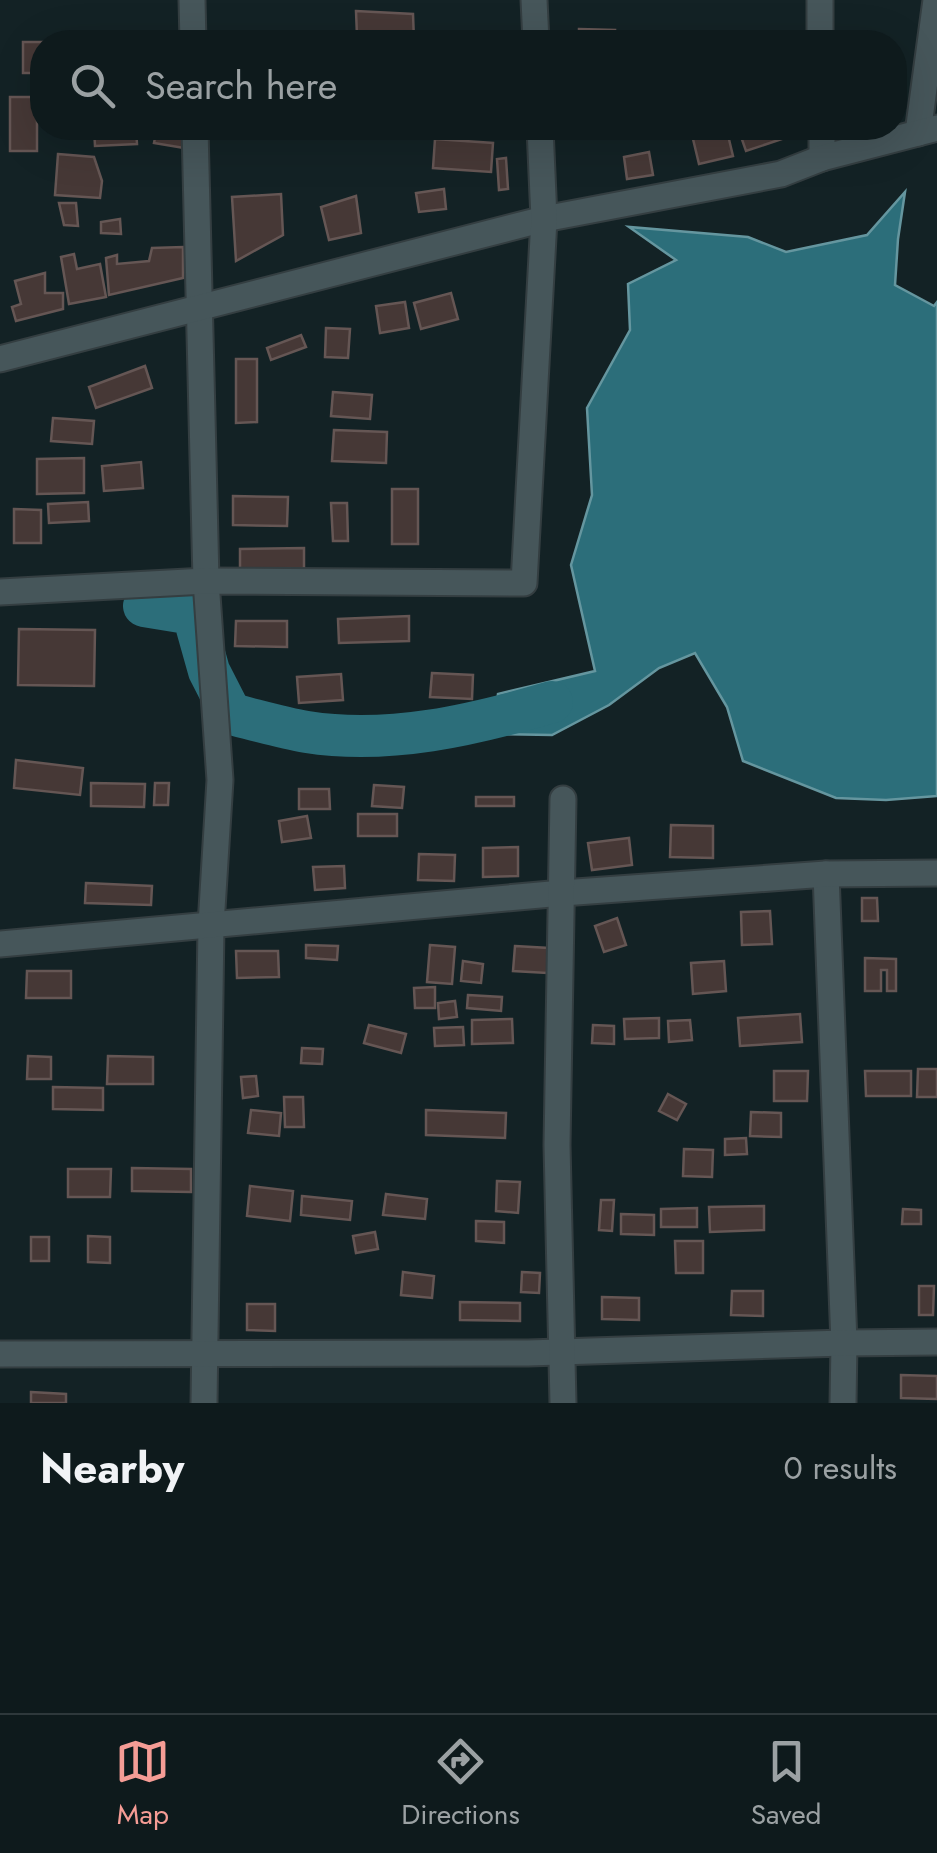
<!DOCTYPE html>
<html lang="en">
<head>
<meta charset="utf-8">
<style>
  :root { --surface:#0e1a1c; --page:#1c2729; --text:#f1f3f6; --muted:#9ba1a3; --line:#2e383b; --accent:#f59c95 }
  body { margin:0; font-family:Jost,sans-serif; background:var(--page); color:var(--text) }
  .list { margin:0; padding:0; list-style:none }
  h2 { display:flex; justify-content:space-between; align-items:center; height:130px; margin:0; padding:0 40px; font-size:42px }
  h2 small { font-size:32px; font-weight:400; color:var(--muted) }
  .icon { flex:none; width:55px; height:55px; fill:none; stroke:currentColor; stroke-width:2; stroke-linecap:round; stroke-linejoin:round }
  .map { position:relative; flex:none; width:937px; height:1403px; overflow:hidden }
  .search { position:absolute; background:var(--surface); box-shadow:0 10px 40px #0002; left:30px; right:30px; top:30px; height:110px; display:flex; align-items:center; gap:25px; box-sizing:border-box; padding:0 35px; border-radius:40px; color:var(--muted); font-size:38px }
  .sheet { height:310px; background:var(--surface) }
  nav { display:flex; justify-content:space-around; align-items:center; box-sizing:border-box; height:140px; border-top:2px solid var(--line); background:var(--surface); font-size:28px; color:var(--muted) }
  nav a { display:grid; justify-items:center; gap:5px }
  nav .on { color:var(--accent) }
  .map>svg:first-child { display:block }
  .water { fill:#2c6e7a; stroke:#65969f; stroke-width:2.5 }
  .lines { fill:none; stroke-linecap:round; stroke-linejoin:round }
  .river { stroke:#2c6e7a; stroke-width:42 }
  .building { fill:#463836; stroke:#655654; stroke-width:2.5 }
  .street-casing { stroke:#343e41; stroke-width:29 }
  .street { stroke:#46565a; stroke-width:25 }
</style>
</head>
<body>
<div class="map">
<svg width="937" height="1403" viewBox="0 0 937 1403">
  <rect width="100%" height="100%" fill="#132225"/>
  <path class="water" d="M905 192 898 239 895 285 934 306 937 302V796L886 800 836 798 743 761 727 707 695 653 659 668 609 705 552 735 493 734 498 694 595 671 571 565 592 495 587 408 630 330 628 284 676 260 629 227 748 237 786 252 867 235Z"/>
  <g class="lines">
    <path class="river" d="M144 606 193 614 209 671 231 714C256 720 282 728 307 732 389 745 473 725 552 702"/>
  </g>
  <g class="building">
    <path d="M356 11 413 14 414 41 357 36Z"/>
    <path d="M579 29 615 30 614 42H579Z"/>
    <path d="M132 34 133 42H92V38Z"/>
    <path d="M23 42H52H42V73H23Z"/>
    <rect x="10" y="97" width="27" height="54"/>
    <path d="M94 128H136L137 144 95 146Z"/>
    <path d="M157 128H181L184 148 154 143Z"/>
    <path d="M738 128H788L791 136 746 151Z"/>
    <path d="M727 131 733 156 699 164 693 139Z"/>
    <path d="M435 139 493 143 491 172 433 168Z"/>
    <path d="M649 152 653 175 627 179 624 157Z"/>
    <path d="M58 154 94 157 102 181 100 198 55 195Z"/>
    <path d="M506 158 508 189 499 190 497 159Z"/>
    <path d="M444 189 446 209 419 212 416 193Z"/>
    <path d="M281 194 283 235 236 261 232 197Z"/>
    <path d="M356 196 361 233 329 240 321 207Z"/>
    <path d="M59 203H76L78 226 64 225Z"/>
    <path d="M120 219 121 234 101 233V222Z"/>
    <path d="M183 247V278L109 295 106 258 117 255V264L149 261 152 248Z"/>
    <path d="M74 254 77 269 100 264 106 297 69 304 61 257Z"/>
    <path d="M45 273V293H63V309L16 321 12 307 21 304 15 281Z"/>
    <path d="M451 293 458 319 421 329 414 303Z"/>
    <path d="M405 302 409 328 380 333 376 306Z"/>
    <path d="M326 328 350 329 348 358 325 357Z"/>
    <path d="M301 335 306 347 271 360 267 348Z"/>
    <path d="M236 359H257V422L236 423Z"/>
    <path d="M145 366 152 388 96 408 89 387Z"/>
    <path d="M333 392 372 395 370 419 331 416Z"/>
    <path d="M53 418 94 421 92 444 51 441Z"/>
    <path d="M334 430 387 432 386 463 332 461Z"/>
    <path d="M84 458V493L37 494V459Z"/>
    <path d="M141 462 143 488 104 491 102 466Z"/>
    <rect x="392" y="489" width="26" height="55"/>
    <path d="M233 496 288 497 287 526 233 525Z"/>
    <path d="M88 502 89 521 49 523 48 504Z"/>
    <path d="M331 503H347L348 541H333Z"/>
    <path d="M14 509 41 510V543H14Z"/>
    <path d="M304 548V569L240 570V549Z"/>
    <path d="M409 616V641L339 643 338 619Z"/>
    <path d="M236 621H287V647L235 646Z"/>
    <path d="M19 629 95 630 94 686 18 685Z"/>
    <path d="M432 673 473 675 472 699 430 697Z"/>
    <path d="M341 674 343 700 299 703 297 677Z"/>
    <path d="M16 760 83 768 80 795 14 788Z"/>
    <path d="M91 783 145 784 144 807 91 806Z"/>
    <path d="M155 783H169L168 805H154Z"/>
    <path d="M374 785 404 787 402 808 372 806Z"/>
    <path d="M299 789H329L330 809H299Z"/>
    <rect x="476" y="797" width="38" height="9"/>
    <rect x="358" y="814" width="39" height="22"/>
    <path d="M307 816 311 838 282 842 279 821Z"/>
    <path d="M671 825 713 826V858L670 857Z"/>
    <path d="M629 838 632 865 592 870 588 843Z"/>
    <path d="M518 847V876L483 877V848Z"/>
    <path d="M419 854 455 855 454 881 418 880Z"/>
    <path d="M344 866 345 888 315 890 313 867Z"/>
    <path d="M86 883 152 886 151 905 85 903Z"/>
    <path d="M862 898H877L878 921H862Z"/>
    <path d="M770 911 772 944 742 945 741 912Z"/>
    <path d="M617 918 626 945 604 952 595 926Z"/>
    <path d="M306 945 338 946 337 960 306 958Z"/>
    <path d="M430 945 455 947 452 984 427 982Z"/>
    <path d="M515 946 549 948 547 973 513 971Z"/>
    <path d="M236 951H278L279 977 237 978Z"/>
    <path d="M865 958 896 959V991H887V970H881V991H865Z"/>
    <path d="M463 961 483 964 481 983 461 981Z"/>
    <path d="M724 961 726 991 693 994 691 963Z"/>
    <path d="M27 971H71V998H26Z"/>
    <path d="M435 987V1008H415L414 988Z"/>
    <path d="M468 995 502 997 501 1011 467 1008Z"/>
    <path d="M455 1001 457 1017 439 1019 438 1003Z"/>
    <path d="M800 1014 802 1042 740 1046 738 1018Z"/>
    <path d="M659 1018V1038L625 1039 624 1019Z"/>
    <path d="M512 1019 513 1043 472 1044V1020Z"/>
    <path d="M690 1020 692 1040 669 1042 668 1021Z"/>
    <path d="M369 1025 406 1034 401 1053 364 1043Z"/>
    <path d="M593 1025 614 1026V1044L592 1043Z"/>
    <path d="M463 1027 464 1045 435 1046 434 1028Z"/>
    <path d="M302 1048 323 1049 322 1064 301 1063Z"/>
    <path d="M28 1056 51 1057V1079H27Z"/>
    <path d="M108 1056 153 1057V1084H107Z"/>
    <path d="M918 1069H937V1097H917Z"/>
    <path d="M774 1071H808L807 1101H774Z"/>
    <path d="M865 1071H911V1096H866Z"/>
    <path d="M256 1076 258 1096 243 1098 241 1077Z"/>
    <path d="M53 1087 103 1088V1110L53 1109Z"/>
    <path d="M668 1094 686 1104 677 1120 659 1111Z"/>
    <path d="M284 1097H303L304 1127H285Z"/>
    <path d="M251 1110 281 1113 279 1136 248 1133Z"/>
    <path d="M426 1110 506 1113 505 1138 426 1135Z"/>
    <path d="M751 1112 781 1113V1137L750 1136Z"/>
    <path d="M746 1138 747 1154 725 1155V1139Z"/>
    <path d="M684 1149 713 1150 712 1177 683 1176Z"/>
    <path d="M132 1168 191 1169V1192L132 1191Z"/>
    <path d="M68 1169H111L110 1197H68Z"/>
    <path d="M497 1181 520 1182 518 1213 496 1211Z"/>
    <path d="M250 1186 293 1191 290 1221 247 1216Z"/>
    <path d="M386 1194 427 1199 425 1219 383 1215Z"/>
    <path d="M302 1196 352 1201 350 1220 301 1215Z"/>
    <path d="M601 1200H614L612 1231 599 1230Z"/>
    <path d="M764 1206V1230L710 1232 709 1207Z"/>
    <path d="M697 1208V1227H661V1209Z"/>
    <path d="M903 1209 921 1210V1224H902Z"/>
    <path d="M621 1214 654 1215V1235L621 1234Z"/>
    <path d="M476 1221 504 1222V1243L476 1241Z"/>
    <path d="M375 1232 378 1249 356 1253 353 1236Z"/>
    <path d="M88 1236 110 1237V1263L88 1262Z"/>
    <rect x="31" y="1237" width="18" height="24"/>
    <path d="M675 1241H703V1273H676Z"/>
    <path d="M403 1272 434 1276 432 1298 401 1295Z"/>
    <path d="M522 1272 540 1273 539 1293 521 1292Z"/>
    <path d="M919 1286H934L933 1315H919Z"/>
    <path d="M732 1291H763V1316L731 1315Z"/>
    <path d="M602 1297 639 1298V1320L602 1319Z"/>
    <path d="M460 1302 520 1303V1321L460 1320Z"/>
    <path d="M247 1304H275V1331L247 1330Z"/>
    <path d="M901 1375 937 1376V1399L901 1398Z"/>
    <path d="M31 1392 66 1394V1403H31Z"/>
  </g>
  <g class="lines">
    <g class="street-casing">
      <g id="street">
        <path d="M192 0 193 42"/>
        <path d="M534 0 536 42"/>
        <path d="M820 0V42"/>
        <path d="M195 128 206 581 220 780 211 925 204 1403"/>
        <path d="M822 128V158"/>
        <path d="M918 133 936 0"/>
        <path d="M0 359 544 219 781 174 822 158 937 128"/>
        <path d="M0 592 206 581 524 583 544 219 540 128"/>
        <path d="M826 874 844 1343 843 1403"/>
        <path d="M0 944 562 893 826 874 937 873"/>
        <path d="M0 1354 528 1353 844 1343 937 1342"/>
        <path d="M563 1403 557 1145 563 799"/>
      </g>
    </g>
    <use href="#street" class="street"/>
  </g>
</svg>
<div class="search"><svg class="icon" aria-label="search" viewBox="0 0 24 24"><circle cx="10" cy="10" r="6"/><path d="M15 15l6 6"/></svg>Search here</div>
</div>
<section class="sheet">
<h2>Nearby<small>0 results</small></h2>
<ul class="list">
</ul>
</section>
<nav>
<a class="on"><svg class="icon" aria-label="map" viewBox="0 0 24 24"><path d="M3 6l6-2 6 2 6-2v14l-6 2-6-2-6 2zM9 4v14M15 6v14"/></svg>Map</a>
<a><svg class="icon" aria-label="directions" viewBox="0 0 24 24"><path d="M12 3l9 9-9 9-9-9zM9 14v-3h6M13 9l2 2-2 2"/></svg>Directions</a>
<a><svg class="icon" aria-label="saved" viewBox="0 0 24 24"><path d="M7 4h10v16l-5-4-5 4z"/></svg>Saved</a>
</nav>
</body>
</html>
